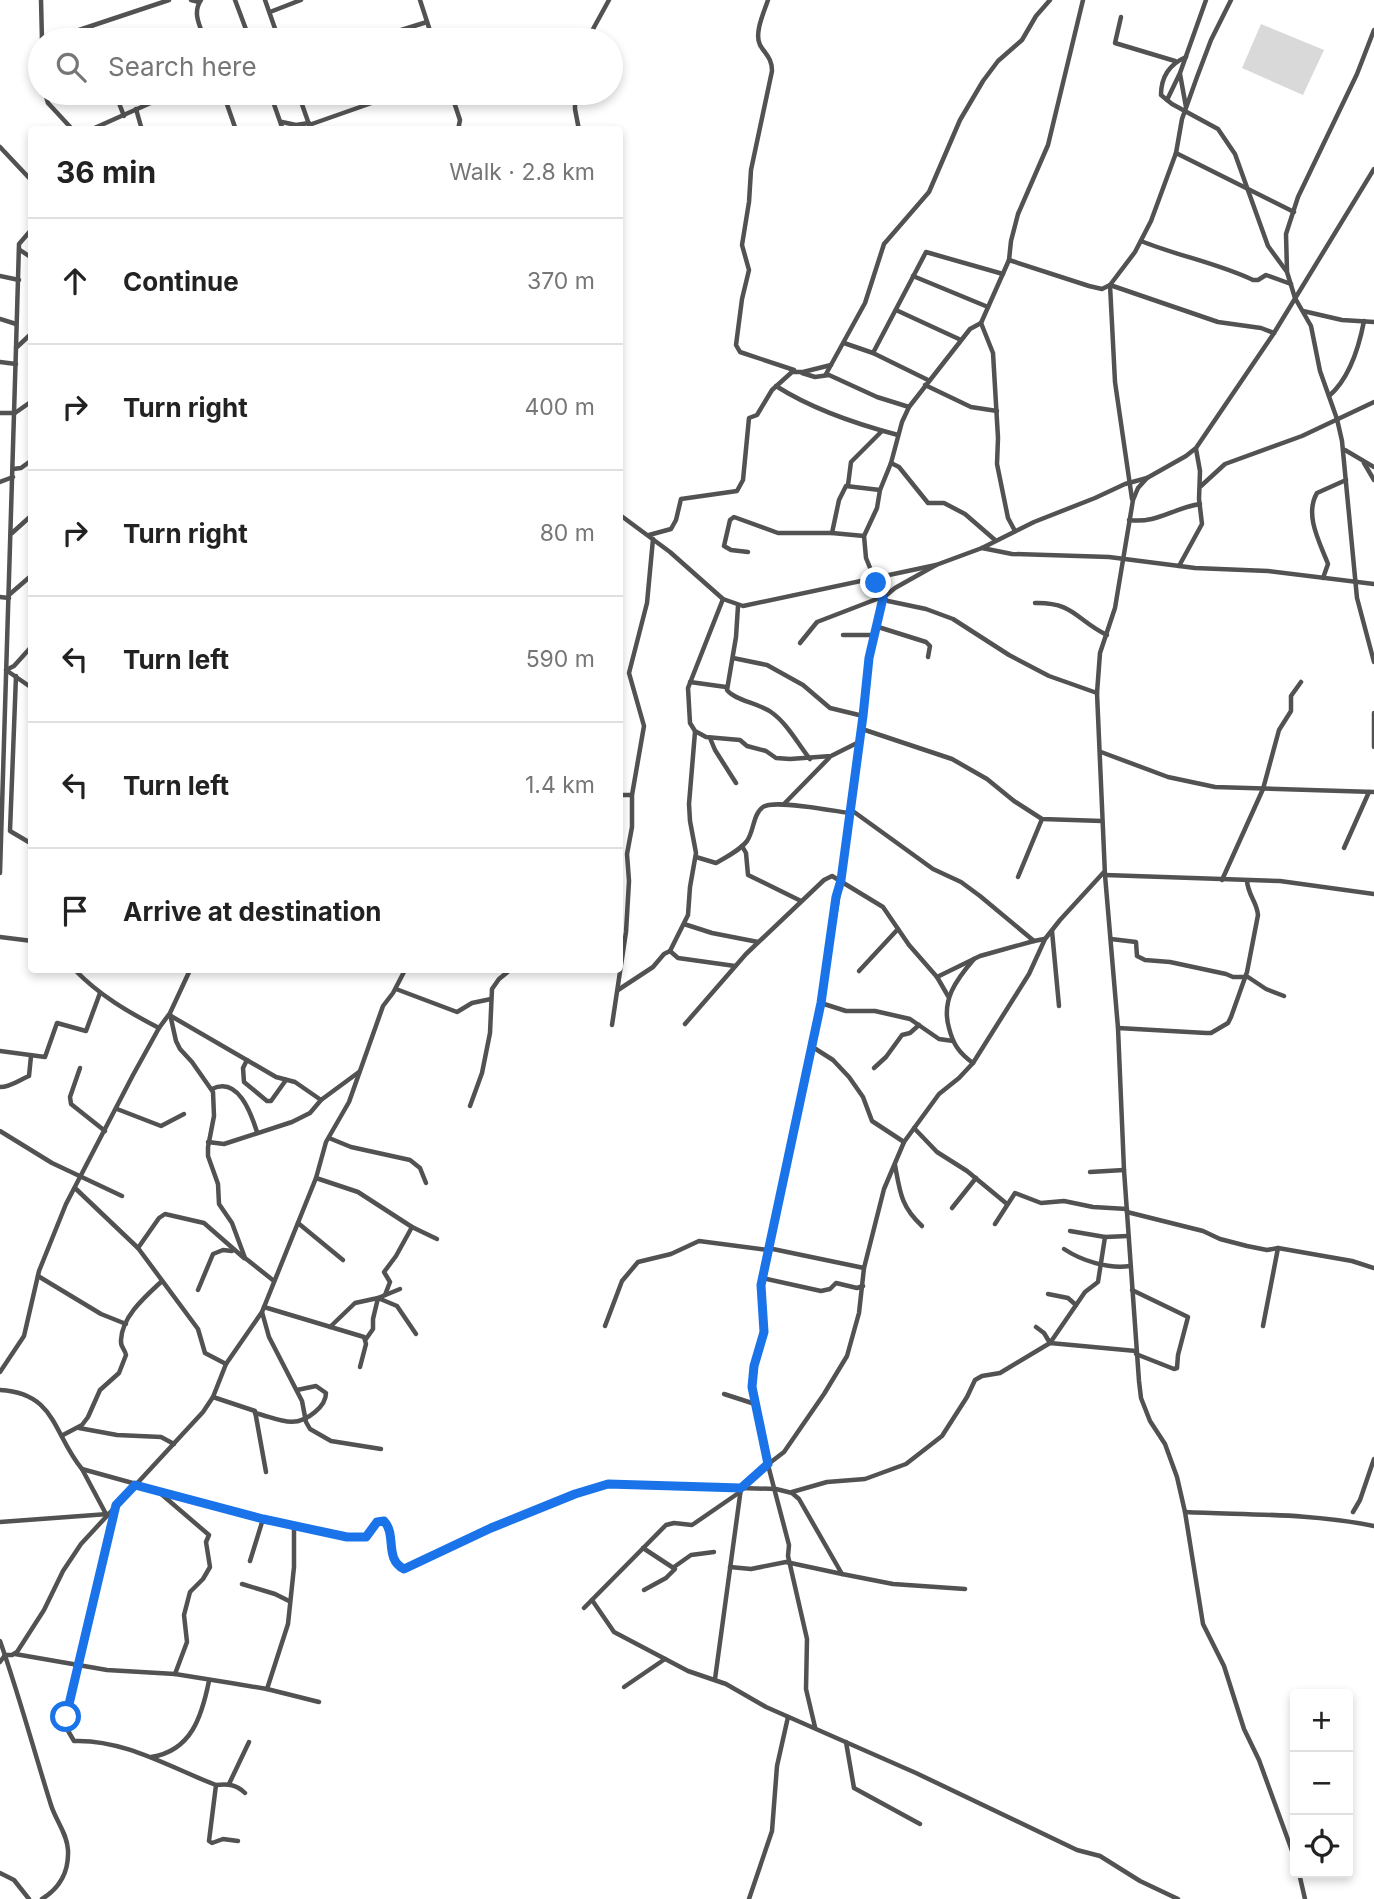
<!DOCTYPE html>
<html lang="en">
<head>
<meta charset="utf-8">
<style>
  :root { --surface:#fff; --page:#f6f6f6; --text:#222; --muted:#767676; --line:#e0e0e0 }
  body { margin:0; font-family:Inter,sans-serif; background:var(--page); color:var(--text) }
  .controls { position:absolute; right:21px; bottom:21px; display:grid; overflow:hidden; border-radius:7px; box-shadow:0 4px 10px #0003 }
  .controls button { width:63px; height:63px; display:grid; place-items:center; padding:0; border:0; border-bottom:2px solid var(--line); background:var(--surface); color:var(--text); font:35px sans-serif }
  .stop { position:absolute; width:21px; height:21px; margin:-16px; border:5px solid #1a73e8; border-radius:50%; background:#fff }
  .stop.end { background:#1a73e8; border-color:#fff; box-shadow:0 2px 7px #0008 }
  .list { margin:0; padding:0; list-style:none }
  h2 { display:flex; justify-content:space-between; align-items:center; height:91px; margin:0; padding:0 28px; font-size:30px }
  h2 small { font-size:23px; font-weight:400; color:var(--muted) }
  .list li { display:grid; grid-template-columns:46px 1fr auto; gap:21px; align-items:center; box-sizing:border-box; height:126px; padding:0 28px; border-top:2px solid var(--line) }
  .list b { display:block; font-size:26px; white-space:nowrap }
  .list em { font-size:23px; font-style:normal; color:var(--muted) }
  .icon { flex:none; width:38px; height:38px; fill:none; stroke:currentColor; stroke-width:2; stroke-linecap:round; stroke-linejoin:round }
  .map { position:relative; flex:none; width:1374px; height:1899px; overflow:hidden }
  .search { position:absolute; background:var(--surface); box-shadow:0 4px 10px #0003; left:28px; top:28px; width:595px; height:77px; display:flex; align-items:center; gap:18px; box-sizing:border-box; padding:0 24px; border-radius:38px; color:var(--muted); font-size:26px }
  .panel { position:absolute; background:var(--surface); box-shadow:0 4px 10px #0003; left:28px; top:126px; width:595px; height:847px; border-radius:7px }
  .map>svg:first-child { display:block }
  .green { fill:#d9d9d9 }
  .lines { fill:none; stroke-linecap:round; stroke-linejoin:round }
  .minor { stroke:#525252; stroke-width:4.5 }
  .route { stroke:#1a73e8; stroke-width:9 }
</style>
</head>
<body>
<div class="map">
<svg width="1374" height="1899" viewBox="0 0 1374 1899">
  <rect width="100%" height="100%" fill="#fff"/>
  <path class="green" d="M1261 24 1324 50 1303 95 1242 68Z"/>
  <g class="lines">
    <g class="minor">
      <path d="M41 0 42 40"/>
      <path d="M191 0 199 2"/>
      <path d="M201 0C192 13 200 26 205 40"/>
      <path d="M235 0 250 40"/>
      <path d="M265 0 279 40"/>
      <path d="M420 0 433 40"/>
      <path d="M768 0C764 12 754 33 760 45 766 55 772 58 772 71L751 170 749 202 742 245 749 270 742 299 736 345 740 352 794 370"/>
      <path d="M270 12 301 0"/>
      <path d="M1121 17 1115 43 1175 61"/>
      <path d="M91 27 95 40"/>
      <path d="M67 34 169 0"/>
      <path d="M177 40 201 30"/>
      <path d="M369 40 427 22"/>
      <path d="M587 40 609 0"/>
      <path d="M1186 57C1170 64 1161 77 1161 95L1172 104 1218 129 1235 154 1268 246 1287 272 1295 298 1311 326 1320 371 1337 419 1342 441 1357 598 1374 662"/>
      <path d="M1180 74 1186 107"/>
      <path d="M45 93 48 103 73 130"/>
      <path d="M115 93 124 116"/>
      <path d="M223 93 236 130"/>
      <path d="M270 93 283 130"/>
      <path d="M298 93 311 130"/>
      <path d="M451 93 460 120 458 130"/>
      <path d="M575 93V109L579 130"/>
      <path d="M1167 100 1180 73 1206 0"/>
      <path d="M136 109 142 130"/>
      <path d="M282 122 296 125 309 123"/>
      <path d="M309 125 400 93"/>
      <path d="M90 130 173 93"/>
      <path d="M0 147 32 181"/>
      <path d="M1176 153 1294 212"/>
      <path d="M1141 241C1178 256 1217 263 1253 280H1258L1266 275 1291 284"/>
      <path d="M20 250 32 258"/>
      <path d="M1009 260 1011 241 1018 214 1048 145 1083 0"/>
      <path d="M1287 271 1286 234 1298 197 1357 74 1374 30"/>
      <path d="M0 276 19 280"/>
      <path d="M913 276 988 307"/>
      <path d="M896 310 961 340"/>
      <path d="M1303 311 1342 320 1374 322"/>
      <path d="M0 319 16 324"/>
      <path d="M981 323 993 353 998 438 997 464 1008 518 1015 531"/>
      <path d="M844 343 873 353 928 380"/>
      <path d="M16 348 19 244 32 229"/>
      <path d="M873 353 926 252 1003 274"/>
      <path d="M0 362 16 364"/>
      <path d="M802 373 815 377 829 375 877 397 909 407"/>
      <path d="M826 374 865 303 884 244 929 192 960 120 983 81 998 61 1022 40 1036 16 1050 0"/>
      <path d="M925 385 971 407 997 411"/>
      <path d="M776 386C812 409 856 424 898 435"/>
      <path d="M1329 396C1350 378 1359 347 1364 321"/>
      <path d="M0 413H15L32 401"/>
      <path d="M1345 450 1374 467"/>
      <path d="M891 463 899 467 928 503H944L965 514 995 540"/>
      <path d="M1364 463 1374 480"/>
      <path d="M13 469 21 468 32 460"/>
      <path d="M1147 478 1138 488 1133 500 1115 608 1100 653 1097 693 1105 875 1118 1028 1124 1170 1139 1381 1141 1398 1150 1421 1165 1444 1177 1477 1185 1512 1203 1624 1224 1666 1244 1729 1259 1760 1295 1859"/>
      <path d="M0 482 13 477"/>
      <path d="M848 485 851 462 882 431"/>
      <path d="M1201 486 1225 464 1302 436 1374 402"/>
      <path d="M1132 499 1115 382 1110 285 1135 252 1151 221 1176 153 1182 119 1197 77 1211 40 1231 0"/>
      <path d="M620 515 670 552 723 599 743 606 936 565 982 548 1034 522 1095 498 1125 484 1147 478 1186 456 1196 448 1274 333 1374 169"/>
      <path d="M1129 520C1157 524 1173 508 1200 504"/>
      <path d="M12 533 32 515"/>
      <path d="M832 533 839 500 846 486 880 490"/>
      <path d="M649 535 671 529 676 520 681 499 737 491 743 480 749 418 757 415 772 390 792 372H803L831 365"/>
      <path d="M982 548 1012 554 1109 557 1195 568 1268 571 1374 584"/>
      <path d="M748 552 731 550 724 546 730 520 734 517 778 533H832L864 536"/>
      <path d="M1179 566 1202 524 1199 499 1200 471 1196 449"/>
      <path d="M1323 578 1328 564C1320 543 1304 515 1317 493L1346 480"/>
      <path d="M10 594 32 575"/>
      <path d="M0 597 9 598"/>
      <path d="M723 599 688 688 690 723 695 731 706 737 740 740 747 746 766 751 776 758 790 759 831 756 859 742"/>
      <path d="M1035 603C1074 602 1076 620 1107 635"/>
      <path d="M738 606 736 637 727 690C734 700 758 703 771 712 787 723 798 744 810 759"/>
      <path d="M875 626 926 642 930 646 928 657"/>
      <path d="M843 635H873"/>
      <path d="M800 643 817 622 882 597"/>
      <path d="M32 646 14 666 6 670 32 688"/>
      <path d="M733 658 767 665 803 685 830 708 863 716"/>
      <path d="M16 676 10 831 32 844"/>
      <path d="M690 682 726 687"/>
      <path d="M1097 693 1049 676 1009 655 953 619 926 609 888 601 882 597 866 558 864 536 877 508 880 490 891 463 902 422 909 407 970 329 981 323 1009 260 1089 286 1102 289 1110 285 1218 322 1261 328 1274 333"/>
      <path d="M1374 713V747"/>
      <path d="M862 729 952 759 987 779 1014 801 1042 819 1102 821"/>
      <path d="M710 738 715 750 736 783"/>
      <path d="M1101 752 1168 777 1215 787 1374 792"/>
      <path d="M620 795H632"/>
      <path d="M784 804 829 758"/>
      <path d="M850 809 933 869 961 882 980 896 1034 941 1044 939"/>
      <path d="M742 846 746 853 748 875 801 901"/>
      <path d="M1344 848 1369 792"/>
      <path d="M696 857 716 863C727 857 740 850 747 841 754 831 753 814 763 807 774 799 834 811 849 813"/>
      <path d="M0 873 16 348 32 333"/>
      <path d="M1105 875 1280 881 1374 894"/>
      <path d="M1018 877 1042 819"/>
      <path d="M1222 880 1263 789 1279 730 1291 711V696L1301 682"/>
      <path d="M684 924 712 933 758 942"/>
      <path d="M1052 931 1059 1006"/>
      <path d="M0 937 32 941"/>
      <path d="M1111 939 1136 942 1137 956 1145 960 1170 962 1226 974 1233 977H1248L1266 989 1284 996"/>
      <path d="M670 951 678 958 735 966"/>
      <path d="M75 970C99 995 128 1012 159 1028"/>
      <path d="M859 971 898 929"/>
      <path d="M937 977 980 956 1034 941"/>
      <path d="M396 989 457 1012 472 1003 491 999"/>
      <path d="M618 990 653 967 664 954 670 951 688 915 690 887 696 853 690 821 689 804 695 732"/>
      <path d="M821 1003 846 1011H875L910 1019 939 1039 953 1041"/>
      <path d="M170 1014 176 1041 180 1049 192 1062 213 1092 214 1116 208 1147V1156L218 1184 219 1204 232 1223 245 1258 274 1281"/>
      <path d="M171 1016 276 1077 295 1082 321 1100"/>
      <path d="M685 1024 746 954 824 880 832 876 883 907 909 945 937 977 948 996"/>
      <path d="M612 1025 626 932 629 881 627 854 632 827V795L644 726 629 673 647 603 653 539"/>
      <path d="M1118 1028 1206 1033H1211L1228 1023 1231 1017 1247 972 1258 915C1257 902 1248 895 1247 881"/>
      <path d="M811 1046 833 1060 849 1077 863 1097 872 1121 904 1142"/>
      <path d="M0 1051 45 1057 57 1023 86 1031 100 993"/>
      <path d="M247 1060 243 1068 244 1082 267 1101H271L286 1080"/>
      <path d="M973 1063C959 1053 953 1044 949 1028 941 1000 956 980 974 959"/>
      <path d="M80 1068 70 1097 71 1104 105 1131"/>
      <path d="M874 1068 886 1057 902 1035 910 1033 919 1025"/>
      <path d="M0 1087C11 1087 19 1080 29 1076L31 1056"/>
      <path d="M212 1089C238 1076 251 1113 257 1132"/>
      <path d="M470 1106 482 1073 490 1033 492 989 499 979 510 970"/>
      <path d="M117 1109 161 1126 184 1114"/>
      <path d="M914 1128 937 1152 967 1171 1007 1204"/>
      <path d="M0 1131 52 1163 122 1196"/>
      <path d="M329 1138 351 1147 410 1160 420 1168 426 1183"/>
      <path d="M208 1142 224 1144 292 1122 310 1113 321 1100 359 1072"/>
      <path d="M895 1165C900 1192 901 1207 922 1226"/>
      <path d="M1090 1172 1124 1170"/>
      <path d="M316 1178 358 1192 412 1227 437 1239"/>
      <path d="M75 1188 138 1248 198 1329 205 1353 226 1364"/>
      <path d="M952 1208 976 1178"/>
      <path d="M1127 1212 1203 1231 1220 1239 1247 1246 1267 1250 1278 1248 1352 1261 1374 1268"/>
      <path d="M298 1223 343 1260"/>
      <path d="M995 1224 1015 1193 1041 1203 1064 1201 1093 1207 1127 1209"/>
      <path d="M1070 1231 1105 1237 1128 1236"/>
      <path d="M138 1248 159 1218 165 1214 204 1223 244 1258"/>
      <path d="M768 1248 864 1268"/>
      <path d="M1064 1249C1082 1261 1108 1269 1130 1266"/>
      <path d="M38 1276 101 1314 126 1324"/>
      <path d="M762 1278 821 1291 830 1289 836 1283 857 1288 863 1286"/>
      <path d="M198 1290 213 1254 223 1250 232 1251"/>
      <path d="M1132 1290 1188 1317 1178 1355 1177 1368 1174 1369 1136 1354"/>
      <path d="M1048 1294 1068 1298 1076 1305"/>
      <path d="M385 1295 390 1282 384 1272 396 1256 412 1227"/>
      <path d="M264 1307 364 1337 366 1344 360 1367"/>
      <path d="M262 1312 269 1337 302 1401 306 1422 310 1429 331 1441 381 1449"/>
      <path d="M605 1326 622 1281 638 1262 671 1254 699 1241 768 1250"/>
      <path d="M1263 1326 1278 1248"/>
      <path d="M330 1327 355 1303 378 1298 400 1289"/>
      <path d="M1036 1327 1044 1333 1050 1343 1085 1292 1098 1282 1105 1237"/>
      <path d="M366 1339 373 1329V1319L378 1298 397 1306 416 1334"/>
      <path d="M0 1372 24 1336 39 1271 66 1204 133 1075 159 1028 170 1013 190 970"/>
      <path d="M0 1390C56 1393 53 1434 82 1469L263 1519 347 1537H366L377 1522H384C397 1535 384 1559 404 1569L491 1528 575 1494 608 1484 776 1489 792 1493 799 1499 842 1574 893 1584 965 1589"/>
      <path d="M724 1394 755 1404"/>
      <path d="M213 1397 255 1411 266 1472"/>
      <path d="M255 1413C279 1419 294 1430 315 1412 321 1407 326 1401 326 1393L316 1386 297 1390"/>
      <path d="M79 1428 117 1435 161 1437 174 1444"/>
      <path d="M63 1435 82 1425 88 1417 100 1390 119 1373 126 1355C125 1349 120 1347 121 1340 122 1316 146 1296 162 1281"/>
      <path d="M82 1469 106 1514"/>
      <path d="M792 1492 827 1482 865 1479 906 1464 942 1436 967 1397 975 1380 982 1376 1000 1373 1050 1343 1136 1351"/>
      <path d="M160 1493 209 1535 206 1542 210 1567 203 1579 190 1592 184 1615 187 1642 175 1674"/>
      <path d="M116 1506 66 1717 67 1729 74 1741C124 1739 171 1768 216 1785 228 1784 236 1784 245 1793"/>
      <path d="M1185 1512C1248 1515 1312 1513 1374 1526"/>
      <path d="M1353 1512 1360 1500 1374 1459"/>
      <path d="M0 1522 108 1514"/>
      <path d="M643 1548 675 1569 666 1578 644 1590"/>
      <path d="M250 1561 263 1519"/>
      <path d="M674 1567 691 1555 714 1552"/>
      <path d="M730 1567 751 1569 786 1562 842 1574"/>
      <path d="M242 1584 275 1594 289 1601"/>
      <path d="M592 1600 614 1632 688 1671 726 1684 766 1707 916 1773 1077 1850 1100 1856 1140 1881 1178 1899"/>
      <path d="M584 1608 666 1525 674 1523 692 1525 740 1492"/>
      <path d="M0 1641C19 1695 34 1751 51 1805 56 1821 67 1833 68 1850 69 1871 60 1888 42 1899"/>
      <path d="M15 1654 107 1670 175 1674 231 1683 267 1689 319 1702"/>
      <path d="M0 1662 5 1655H12L17 1652 44 1610 63 1571 81 1544 203 1412 213 1397 226 1364 262 1312 316 1178 326 1142 349 1102 383 1006 393 993 405 970"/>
      <path d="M715 1679 741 1488 750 1478 784 1452 824 1394 847 1356 859 1313 864 1268 884 1189 904 1142 939 1094 959 1078 973 1063 1029 974 1045 939 1060 920 1104 872"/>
      <path d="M624 1687 665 1659"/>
      <path d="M267 1689 288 1624 294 1567V1526"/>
      <path d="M815 1727 806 1689 807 1639 788 1556 789 1545 763 1446 753 1396 754 1366 764 1332 761 1285 821 1003 841 880 863 716 869 658 875 626 883 598 895 588 936 565"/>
      <path d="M846 1742 854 1788 920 1824"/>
      <path d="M151 1757C192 1751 202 1715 209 1681"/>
      <path d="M229 1784 249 1742"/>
      <path d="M216 1785 209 1841 212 1843 223 1839 238 1841"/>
      <path d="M0 1873 14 1880 29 1899"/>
      <path d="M1299 1873 1305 1899"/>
      <path d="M749 1899 772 1831 777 1766 788 1717"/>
    </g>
  </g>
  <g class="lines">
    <path class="route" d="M66 1717 116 1505 135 1485 263 1519 347 1537H366L377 1522 384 1521C397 1535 384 1559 404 1569L491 1528 575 1494 608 1484 741 1488 768 1464 752 1387 754 1366 764 1332 761 1285 821 1003 836 897 841 880 863 716 869 658 883 598 876 583"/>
  </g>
</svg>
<div class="controls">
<button>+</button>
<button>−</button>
<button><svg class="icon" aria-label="locate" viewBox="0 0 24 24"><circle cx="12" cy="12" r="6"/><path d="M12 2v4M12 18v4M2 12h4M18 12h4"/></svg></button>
</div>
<div class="stop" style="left:66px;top:1717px"></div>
<div class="stop end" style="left:876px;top:583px"></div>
<div class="search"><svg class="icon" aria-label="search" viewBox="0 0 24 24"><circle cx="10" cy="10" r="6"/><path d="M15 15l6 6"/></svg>Search here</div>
<section class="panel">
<h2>36 min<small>Walk · 2.8 km</small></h2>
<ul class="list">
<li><svg class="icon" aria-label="ahead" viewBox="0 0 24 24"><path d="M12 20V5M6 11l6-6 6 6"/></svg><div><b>Continue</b></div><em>370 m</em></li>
<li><svg class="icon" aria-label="right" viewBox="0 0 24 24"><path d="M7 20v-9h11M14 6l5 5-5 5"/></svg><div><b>Turn right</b></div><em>400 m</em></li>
<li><svg class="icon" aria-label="right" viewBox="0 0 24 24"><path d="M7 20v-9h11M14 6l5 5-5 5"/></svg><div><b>Turn right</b></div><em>80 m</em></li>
<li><svg class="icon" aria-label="left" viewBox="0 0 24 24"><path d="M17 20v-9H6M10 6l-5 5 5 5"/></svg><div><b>Turn left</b></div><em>590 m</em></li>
<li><svg class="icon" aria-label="left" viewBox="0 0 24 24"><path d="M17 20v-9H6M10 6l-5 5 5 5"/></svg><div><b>Turn left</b></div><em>1.4 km</em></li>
<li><svg class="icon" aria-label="arrive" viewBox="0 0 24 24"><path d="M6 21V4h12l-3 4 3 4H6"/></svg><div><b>Arrive at destination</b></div></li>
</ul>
</section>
</div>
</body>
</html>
